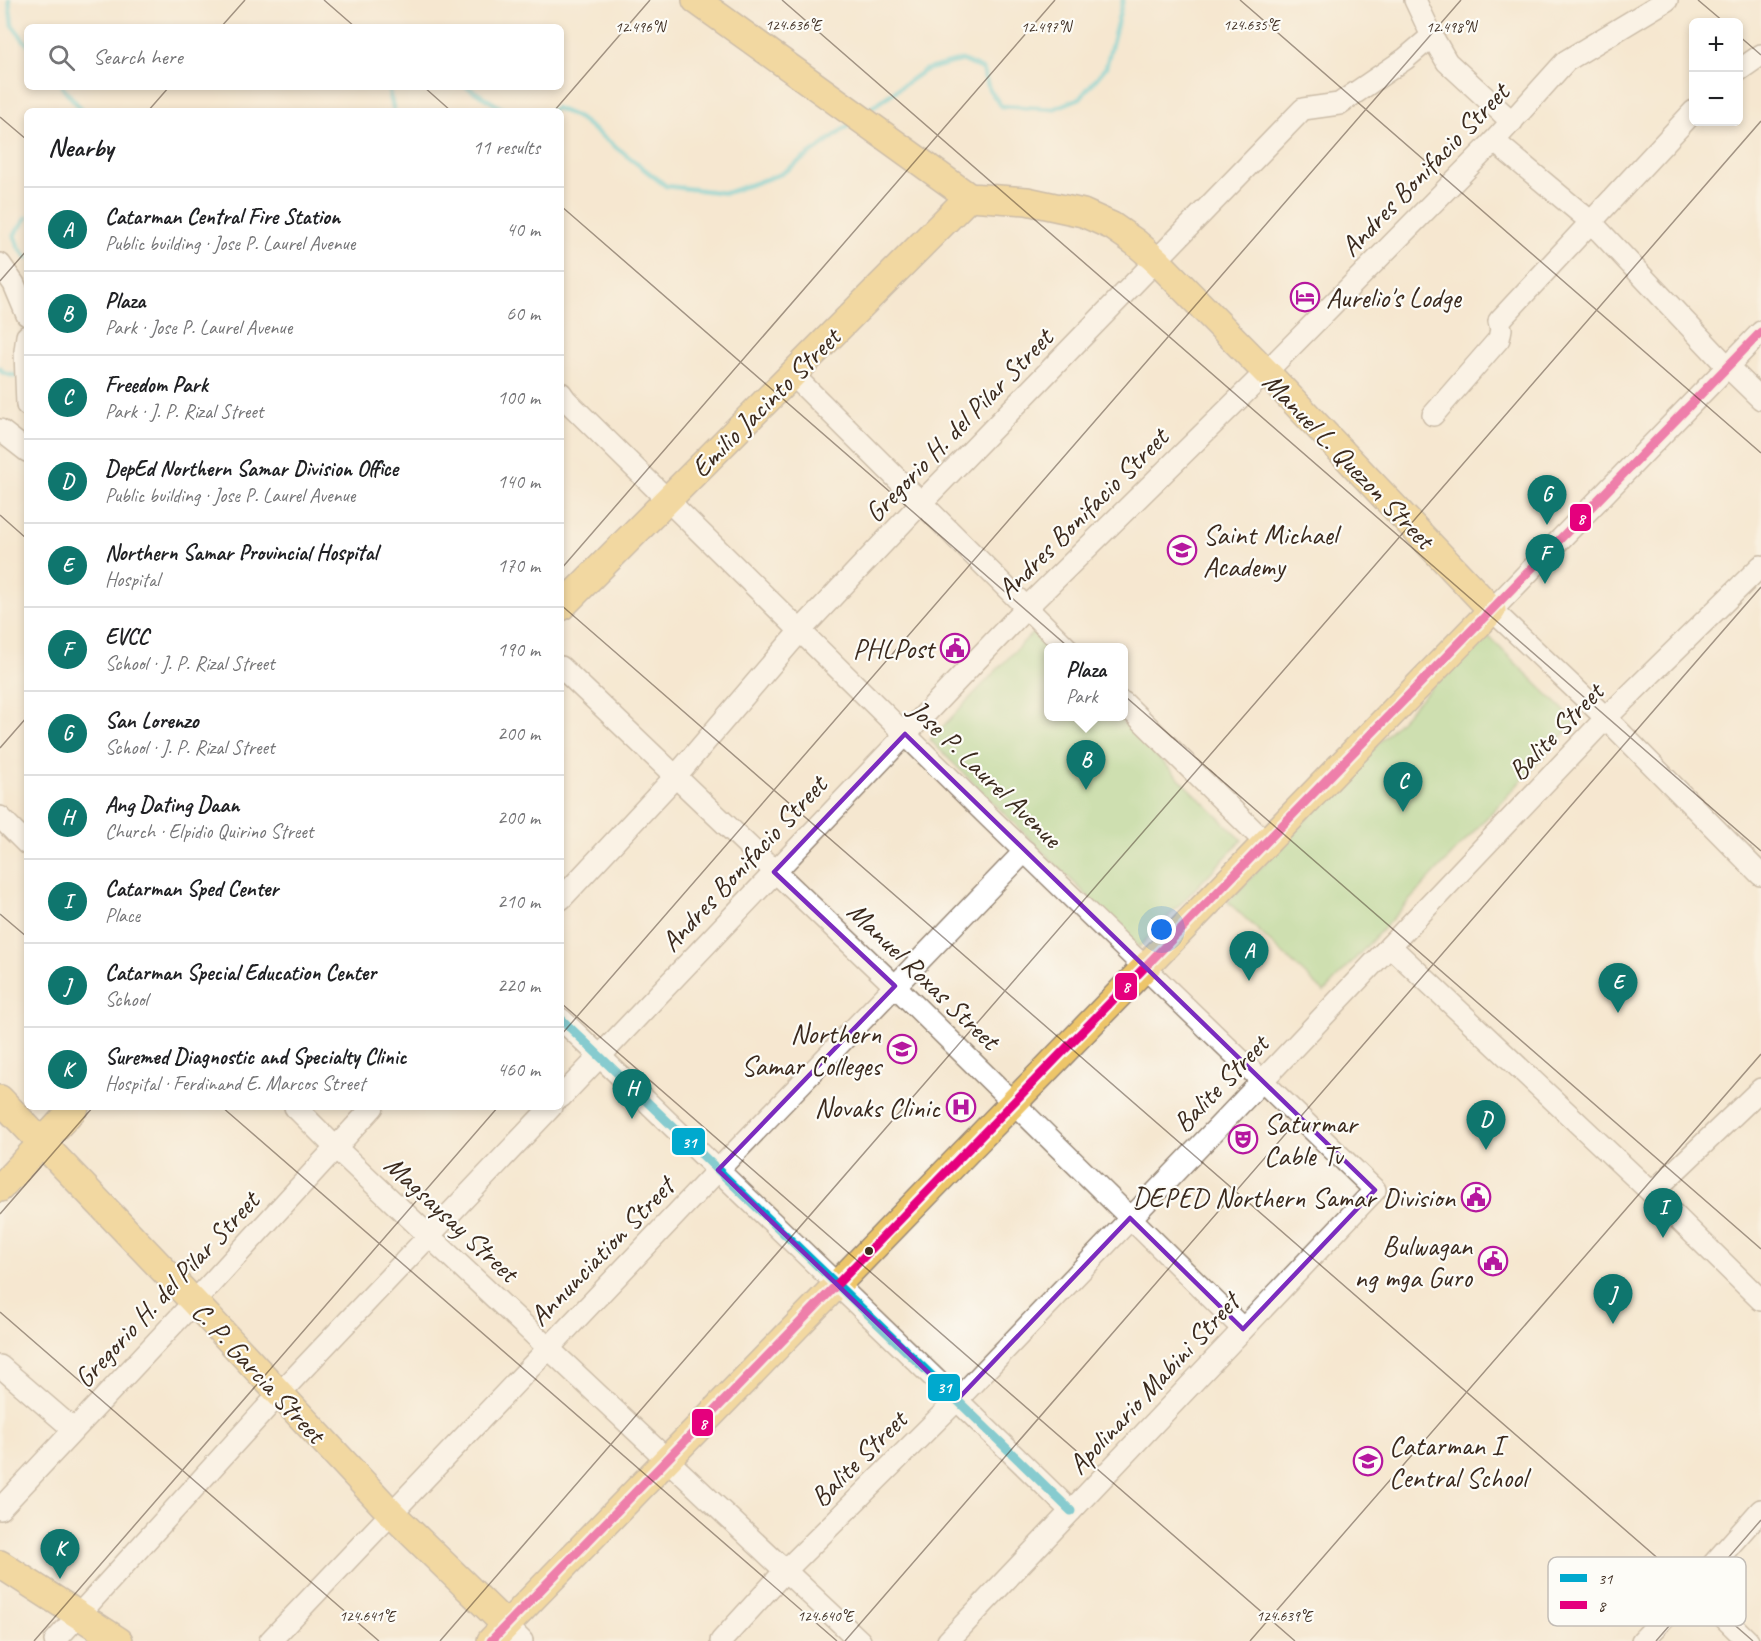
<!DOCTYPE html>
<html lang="en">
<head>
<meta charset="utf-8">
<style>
  :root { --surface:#fff; --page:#f6f6f6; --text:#202124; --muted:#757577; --line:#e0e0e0; --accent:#0f766e }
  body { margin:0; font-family:Caveat,sans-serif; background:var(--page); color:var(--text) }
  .controls { position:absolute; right:18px; top:18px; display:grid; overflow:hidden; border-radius:9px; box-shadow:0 3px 9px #0003 }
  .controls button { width:54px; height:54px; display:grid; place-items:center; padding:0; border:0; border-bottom:2px solid var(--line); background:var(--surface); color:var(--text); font:30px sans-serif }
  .you { position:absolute; left:1162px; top:930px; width:21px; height:21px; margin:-15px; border:4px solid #fff; border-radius:50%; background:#1a73e8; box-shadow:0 0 0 9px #1a73e833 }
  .badge { display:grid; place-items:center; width:39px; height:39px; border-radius:50%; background:var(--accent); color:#fff; font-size:20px; font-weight:700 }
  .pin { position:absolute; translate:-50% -50px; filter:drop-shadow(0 2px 3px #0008) }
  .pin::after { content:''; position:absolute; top:32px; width:21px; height:18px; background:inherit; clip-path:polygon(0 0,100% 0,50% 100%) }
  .popup { position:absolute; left:1044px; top:643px; width:84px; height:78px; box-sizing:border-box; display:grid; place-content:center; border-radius:9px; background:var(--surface); filter:drop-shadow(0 2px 4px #0005); font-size:20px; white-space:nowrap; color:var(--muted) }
  .popup b { font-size:22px; color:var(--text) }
  .popup::after { content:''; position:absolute; left:50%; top:100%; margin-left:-12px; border:12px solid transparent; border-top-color:var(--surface) }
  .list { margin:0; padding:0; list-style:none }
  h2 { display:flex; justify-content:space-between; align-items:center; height:78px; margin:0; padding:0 24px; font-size:26px }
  h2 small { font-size:20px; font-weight:400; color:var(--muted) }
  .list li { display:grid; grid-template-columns:39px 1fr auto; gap:18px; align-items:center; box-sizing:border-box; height:84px; padding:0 24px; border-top:2px solid var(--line) }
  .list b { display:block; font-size:22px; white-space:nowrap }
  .list p { margin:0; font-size:20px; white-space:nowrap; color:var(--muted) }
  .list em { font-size:20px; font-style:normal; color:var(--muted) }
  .icon { flex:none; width:33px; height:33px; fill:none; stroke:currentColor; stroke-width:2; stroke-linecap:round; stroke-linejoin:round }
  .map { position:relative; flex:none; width:1761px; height:1641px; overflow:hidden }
  .search { position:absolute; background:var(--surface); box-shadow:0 3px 9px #0003; left:24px; top:24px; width:540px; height:66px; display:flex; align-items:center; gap:15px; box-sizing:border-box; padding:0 21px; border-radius:9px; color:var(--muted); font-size:22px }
  .panel { position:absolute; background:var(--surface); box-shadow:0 3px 9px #0003; left:24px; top:108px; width:540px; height:1002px; border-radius:9px }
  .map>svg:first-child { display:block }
  .green { fill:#9dd689; stroke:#6c8054; stroke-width:1.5 }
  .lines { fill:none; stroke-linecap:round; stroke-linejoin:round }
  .stream { stroke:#5cc9d2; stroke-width:5 }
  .minor-casing { stroke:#988877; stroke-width:24 }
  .major-casing { stroke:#988877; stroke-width:30 }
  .minor { stroke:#fff; stroke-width:21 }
  .major { stroke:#edc569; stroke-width:27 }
  .bus-1-casing { stroke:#fdfcf7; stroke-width:14 }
  .bus-2-casing { stroke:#fdfcf7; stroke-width:14 }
  .bus-1 { stroke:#00a9ce; stroke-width:9 }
  .bus-2 { stroke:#e5007d; stroke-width:9 }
  .marked { fill:none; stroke:#7b2cbf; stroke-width:4.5; stroke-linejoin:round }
  .ticks { fill:none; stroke:#3b2a1e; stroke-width:1.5; stroke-opacity:0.45 }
  .bus-dot { fill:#3b2a1e; stroke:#fdfcf7; stroke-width:2 }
  .labels { text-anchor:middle; stroke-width:4.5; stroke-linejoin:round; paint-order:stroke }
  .street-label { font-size:28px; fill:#3b2a1e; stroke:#fdfcf7 }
  .poi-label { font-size:28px; fill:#3b2a1e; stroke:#fdfcf7; text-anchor:end }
  .key { fill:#fdfcf7; stroke:#c3bdb6; stroke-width:1.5 }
  .key-label { font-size:16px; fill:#3b2a1e }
  .ticks-label { font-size:15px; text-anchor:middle; fill:#3b2a1e; stroke:#fdfcf7; stroke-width:4.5; stroke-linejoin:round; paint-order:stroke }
  .line-badge { stroke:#fdfcf7; stroke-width:2 }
  .badge-label { font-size:16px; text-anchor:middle; font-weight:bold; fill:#fff }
</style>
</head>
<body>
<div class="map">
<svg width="1761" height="1641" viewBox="0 0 1761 1641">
  <rect width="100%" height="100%" fill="#fdfcf7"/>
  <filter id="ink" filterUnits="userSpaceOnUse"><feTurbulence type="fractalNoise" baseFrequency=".0167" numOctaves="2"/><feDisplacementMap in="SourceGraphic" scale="12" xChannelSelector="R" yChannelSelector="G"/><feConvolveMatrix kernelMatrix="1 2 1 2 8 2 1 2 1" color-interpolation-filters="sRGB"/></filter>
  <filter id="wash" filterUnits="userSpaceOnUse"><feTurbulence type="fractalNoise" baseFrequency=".008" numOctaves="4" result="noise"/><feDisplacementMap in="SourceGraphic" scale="24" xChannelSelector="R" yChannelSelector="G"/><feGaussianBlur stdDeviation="1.35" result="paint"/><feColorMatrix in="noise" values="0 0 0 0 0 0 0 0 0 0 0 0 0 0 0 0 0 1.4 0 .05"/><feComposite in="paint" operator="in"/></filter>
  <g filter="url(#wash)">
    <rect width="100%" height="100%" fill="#f5e7d0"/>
    <g class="green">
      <path d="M1484 632 1576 722 1324 992 1228 902Z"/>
      <path d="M1032 633 1048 649V716L1117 717 1242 840 1139 947 930 740Z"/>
    </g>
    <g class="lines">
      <g class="stream">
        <path d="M9 0 12 25 27 44"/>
        <path d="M62 87 83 111"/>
        <path d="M388 87 394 111"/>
        <path d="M467 87 506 111"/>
        <path d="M551 111 556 108 577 117 666 186 726 193 781 174 823 145 853 122"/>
        <path d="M865 112 925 70 962 60 982 69 989 89 1001 106 1053 109 1080 98 1106 67 1123 0"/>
        <path d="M27 218 14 235 19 248 27 258"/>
        <path d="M0 368 3 373 15 376 20 374"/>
      </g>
    </g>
  </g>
  <g filter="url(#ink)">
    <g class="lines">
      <g class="minor-casing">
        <g id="minor">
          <path d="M1415 0 1432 36 1447 62 1512 122"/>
          <path d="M1738 71 1761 55"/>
          <path d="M1494 141 1590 221 1728 367 1761 399"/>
          <path d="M0 264 14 284 27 315"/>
          <path d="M1761 332 1492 610 1606 718 1761 875"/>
          <path d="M27 336 25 351 27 405"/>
          <path d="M793 375 1067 648"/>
          <path d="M561 393 566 400 990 818 1375 1190 948 1641"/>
          <path d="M1433 415 1499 339 1501 329 1499 321 1694 111"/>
          <path d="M0 430 27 451"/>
          <path d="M561 667 895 986 1243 1329"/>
          <path d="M1124 703 1266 843"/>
          <path d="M0 817 27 844"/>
          <path d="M561 899 675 777 800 631 921 503 1303 109 1339 104 1405 59 1432 36"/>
          <path d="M1390 946 1652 1193 1761 1300"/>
          <path d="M561 1019 957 1400 1071 1511"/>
          <path d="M561 1097 1026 608 1266 372 1494 141 1566 61 1667 0"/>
          <path d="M295 1107 336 1148 429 1236 860 1641"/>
          <path d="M1652 1193 1761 1089"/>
          <path d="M0 1366 73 1429"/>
          <path d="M0 1509 194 1302 373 1107"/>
          <path d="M1693 1587 1748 1641"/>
          <path d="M506 1625 522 1641"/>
          <path d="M55 1641 280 1393 551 1107"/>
          <path d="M270 1641 718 1170 1025 851"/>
          <path d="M721 1641 785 1571 957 1400 1262 1081 1606 718 1761 566"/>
          <path d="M1642 1641 1693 1587 1761 1510"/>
        </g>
      </g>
      <g class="major-casing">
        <g id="major">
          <path d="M561 607 969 197"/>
          <path d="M0 1099 194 1302 392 1514 506 1625"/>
          <path d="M0 1188 75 1107"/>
          <path d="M0 1564 119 1641"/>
          <path d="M491 1641 1492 610 1266 372 1157 261 1135 242 1112 226 1083 213 1027 201 969 197 696 0"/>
        </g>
      </g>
      <use href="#minor" class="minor"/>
      <use href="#major" class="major"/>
      <g class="bus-1-casing">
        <path id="bus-1" d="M561 1019 957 1400 1071 1511"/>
      </g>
      <g class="bus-2-casing">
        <path id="bus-2" d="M491 1641 1761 332"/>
      </g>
      <use href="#bus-1" class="bus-1"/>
      <use href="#bus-2" class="bus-2"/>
    </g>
  </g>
  <path d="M0 0H1761V1641H0ZM905 734 1375 1190 1243 1329 1130 1218 957 1400 718 1170 895 986 774 872Z" fill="#f5e7d0" fill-opacity=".55" fill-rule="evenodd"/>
  <path class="marked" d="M905 734 1375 1190 1243 1329 1130 1218 957 1400 718 1170 895 986 774 872Z"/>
  <path class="ticks" d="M324 0 355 27M782 0 1761 851M1240 0 1761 453M1698 0 1724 22M221 27 245 0M1738 35 1761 55M424 87 451 111M148 111 169 87M554 111 650 0M0 117 27 140M561 206 1761 1249M0 281 27 250M0 515 27 539M561 569 1055 0M561 605 1753 1641M0 748 27 717M0 914 27 937M561 1003 1295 1641M561 1035 1461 0M222 1107 837 1641M0 1214 93 1107M0 1312 379 1641M34 1641 498 1107M440 1641 1761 121M845 1641 1761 587M1250 1641 1761 1054M1656 1641 1761 1520"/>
  <defs>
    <g id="hotel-ring" transform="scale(1.5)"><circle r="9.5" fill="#fdfcf7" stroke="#b5179e" stroke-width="1.5"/><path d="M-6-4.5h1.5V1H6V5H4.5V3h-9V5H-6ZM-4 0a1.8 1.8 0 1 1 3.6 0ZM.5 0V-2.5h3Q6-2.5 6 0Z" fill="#b5179e"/></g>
    <g id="school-ring" transform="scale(1.5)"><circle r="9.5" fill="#fdfcf7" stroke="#b5179e" stroke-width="1.5"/><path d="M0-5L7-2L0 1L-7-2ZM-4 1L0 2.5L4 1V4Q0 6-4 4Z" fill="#b5179e"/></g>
    <g id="civic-ring" transform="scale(1.5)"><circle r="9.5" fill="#fdfcf7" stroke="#b5179e" stroke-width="1.5"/><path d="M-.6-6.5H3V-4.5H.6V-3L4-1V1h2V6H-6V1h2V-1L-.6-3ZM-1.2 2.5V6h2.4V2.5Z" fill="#b5179e"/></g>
    <g id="university-ring" transform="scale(1.5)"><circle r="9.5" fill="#fdfcf7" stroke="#b5179e" stroke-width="1.5"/><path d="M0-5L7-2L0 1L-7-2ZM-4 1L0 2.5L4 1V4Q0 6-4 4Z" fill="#b5179e"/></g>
    <g id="hospital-ring" transform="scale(1.5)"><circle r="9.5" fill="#fdfcf7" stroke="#b5179e" stroke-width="1.5"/><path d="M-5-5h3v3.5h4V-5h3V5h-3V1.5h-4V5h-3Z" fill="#b5179e"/></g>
    <g id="theatre-ring" transform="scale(1.5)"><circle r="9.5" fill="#fdfcf7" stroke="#b5179e" stroke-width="1.5"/><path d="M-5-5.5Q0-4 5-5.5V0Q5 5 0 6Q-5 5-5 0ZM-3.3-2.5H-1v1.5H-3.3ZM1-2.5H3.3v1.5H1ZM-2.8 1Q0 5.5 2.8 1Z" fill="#b5179e"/></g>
  </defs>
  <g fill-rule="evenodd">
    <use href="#hotel-ring" x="1305" y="297"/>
    <use href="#school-ring" x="1182" y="550"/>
    <use href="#civic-ring" x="955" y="648"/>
    <use href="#university-ring" x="902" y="1049"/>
    <use href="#hospital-ring" x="961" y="1107"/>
    <use href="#theatre-ring" x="1243" y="1139"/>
    <use href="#civic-ring" x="1476" y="1197"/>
    <use href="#civic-ring" x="1493" y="1261"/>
    <use href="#school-ring" x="1368" y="1461"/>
  </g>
  <circle class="bus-dot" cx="869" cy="1251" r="5"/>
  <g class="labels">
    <g class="street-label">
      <text transform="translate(1424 169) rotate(-46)" y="10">Andres Bonifacio Street</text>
      <text transform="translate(765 402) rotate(-45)" y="10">Emilio Jacinto Street</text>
      <text transform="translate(958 425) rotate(-46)" y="10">Gregorio H. del Pilar Street</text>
      <text transform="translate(1349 460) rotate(46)" y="10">Manuel L. Quezon Street</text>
      <text transform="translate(1082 513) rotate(-45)" y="10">Andres Bonifacio Street</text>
      <text transform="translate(1555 731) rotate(-46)" y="10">Balite Street</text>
      <text transform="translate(986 773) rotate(44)" y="10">Jose P. Laurel Avenue</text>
      <text transform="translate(743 863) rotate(-47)" y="10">Andres Bonifacio Street</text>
      <text transform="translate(924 975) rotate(44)" y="10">Manuel Roxas Street</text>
      <text transform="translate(1220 1083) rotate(-46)" y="10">Balite Street</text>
      <text transform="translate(452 1218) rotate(43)" y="10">Magsaysay Street</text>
      <text transform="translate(601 1251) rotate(-46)" y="10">Annunciation Street</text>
      <text transform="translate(166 1289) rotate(-47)" y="10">Gregorio H. del Pilar Street</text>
      <text transform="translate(259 1372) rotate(47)" y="10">C. P. Garcia Street</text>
      <text transform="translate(1153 1383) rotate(-47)" y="10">Apolinario Mabini Street</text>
      <text transform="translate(858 1458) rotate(-45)" y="10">Balite Street</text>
    </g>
    <g class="poi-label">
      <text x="1326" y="307" text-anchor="start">Aurelio's Lodge</text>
      <text x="1203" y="544" text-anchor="start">Saint Michael<tspan x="1203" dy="32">Academy</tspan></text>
      <text x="934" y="658">PHLPost</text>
      <text x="881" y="1043">Northern<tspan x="881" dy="32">Samar Colleges</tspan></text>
      <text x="940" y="1117">Novaks Clinic</text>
      <text x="1264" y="1133" text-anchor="start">Saturmar<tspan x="1264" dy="32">Cable Tv</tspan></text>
      <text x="1455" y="1207">DEPED Northern Samar Division</text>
      <text x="1472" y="1255">Bulwagan<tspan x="1472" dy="32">ng mga Guro</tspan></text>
      <text x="1389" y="1455" text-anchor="start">Catarman I<tspan x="1389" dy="32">Central School</tspan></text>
    </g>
  </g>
  <rect x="1548" y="1557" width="198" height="69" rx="9" class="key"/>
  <rect x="1560" y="1574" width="27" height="8" fill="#00a9ce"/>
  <rect x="1560" y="1601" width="27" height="8" fill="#e5007d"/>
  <g class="key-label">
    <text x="1598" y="1584">31</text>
    <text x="1598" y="1611">8</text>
  </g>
  <g class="ticks-label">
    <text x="793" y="30">124.636°E</text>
    <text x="1251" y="30">124.635°E</text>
    <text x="1046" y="32">12.497°N</text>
    <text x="640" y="32">12.496°N</text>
    <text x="1451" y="32">12.498°N</text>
    <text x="367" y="1621">124.641°E</text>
    <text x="825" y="1621">124.640°E</text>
    <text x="1284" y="1621">124.639°E</text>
  </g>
  <g class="line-badge">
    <rect x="1569" y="503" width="23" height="29" rx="6" fill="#e5007d"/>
    <rect x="1114" y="972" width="24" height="29" rx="6" fill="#e5007d"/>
    <rect x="671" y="1127" width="35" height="29" rx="6" fill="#00a9ce"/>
    <rect x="927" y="1373" width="34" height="29" rx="6" fill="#00a9ce"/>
    <rect x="691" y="1408" width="23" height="29" rx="6" fill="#e5007d"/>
  </g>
  <g class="badge-label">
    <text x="1581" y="524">8</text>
    <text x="1126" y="992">8</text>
    <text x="689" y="1148">31</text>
    <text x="944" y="1393">31</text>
    <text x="703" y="1429">8</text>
  </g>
</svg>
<div class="controls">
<button>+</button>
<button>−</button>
</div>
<div class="you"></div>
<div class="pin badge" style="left:1249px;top:981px">A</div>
<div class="pin badge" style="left:1086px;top:790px">B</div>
<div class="popup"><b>Plaza</b>Park</div>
<div class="pin badge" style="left:1403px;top:812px">C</div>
<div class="pin badge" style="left:1486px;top:1150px">D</div>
<div class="pin badge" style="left:1618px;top:1013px">E</div>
<div class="pin badge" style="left:1545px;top:584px">F</div>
<div class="pin badge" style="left:1547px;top:525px">G</div>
<div class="pin badge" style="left:632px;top:1119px">H</div>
<div class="pin badge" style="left:1663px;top:1238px">I</div>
<div class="pin badge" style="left:1613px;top:1324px">J</div>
<div class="pin badge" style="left:60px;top:1579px">K</div>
<div class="search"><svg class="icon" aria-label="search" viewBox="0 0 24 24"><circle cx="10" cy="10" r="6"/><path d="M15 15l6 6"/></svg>Search here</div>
<section class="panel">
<h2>Nearby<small>11 results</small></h2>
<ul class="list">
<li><span class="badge">A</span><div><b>Catarman Central Fire Station</b><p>Public building · Jose P. Laurel Avenue</p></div><em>40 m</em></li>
<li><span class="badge">B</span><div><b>Plaza</b><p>Park · Jose P. Laurel Avenue</p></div><em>60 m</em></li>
<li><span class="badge">C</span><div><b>Freedom Park</b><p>Park · J. P. Rizal Street</p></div><em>100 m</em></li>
<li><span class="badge">D</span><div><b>DepEd Northern Samar Division Office</b><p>Public building · Jose P. Laurel Avenue</p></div><em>140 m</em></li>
<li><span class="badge">E</span><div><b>Northern Samar Provincial Hospital</b><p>Hospital</p></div><em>170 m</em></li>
<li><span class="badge">F</span><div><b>EVCC</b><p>School · J. P. Rizal Street</p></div><em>190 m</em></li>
<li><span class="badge">G</span><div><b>San Lorenzo</b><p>School · J. P. Rizal Street</p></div><em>200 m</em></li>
<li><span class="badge">H</span><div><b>Ang Dating Daan</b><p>Church · Elpidio Quirino Street</p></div><em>200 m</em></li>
<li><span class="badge">I</span><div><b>Catarman Sped Center</b><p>Place</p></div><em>210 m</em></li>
<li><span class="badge">J</span><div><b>Catarman Special Education Center</b><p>School</p></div><em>220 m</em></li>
<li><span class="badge">K</span><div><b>Suremed Diagnostic and Specialty Clinic</b><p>Hospital · Ferdinand E. Marcos Street</p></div><em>460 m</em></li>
</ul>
</section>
</div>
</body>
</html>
